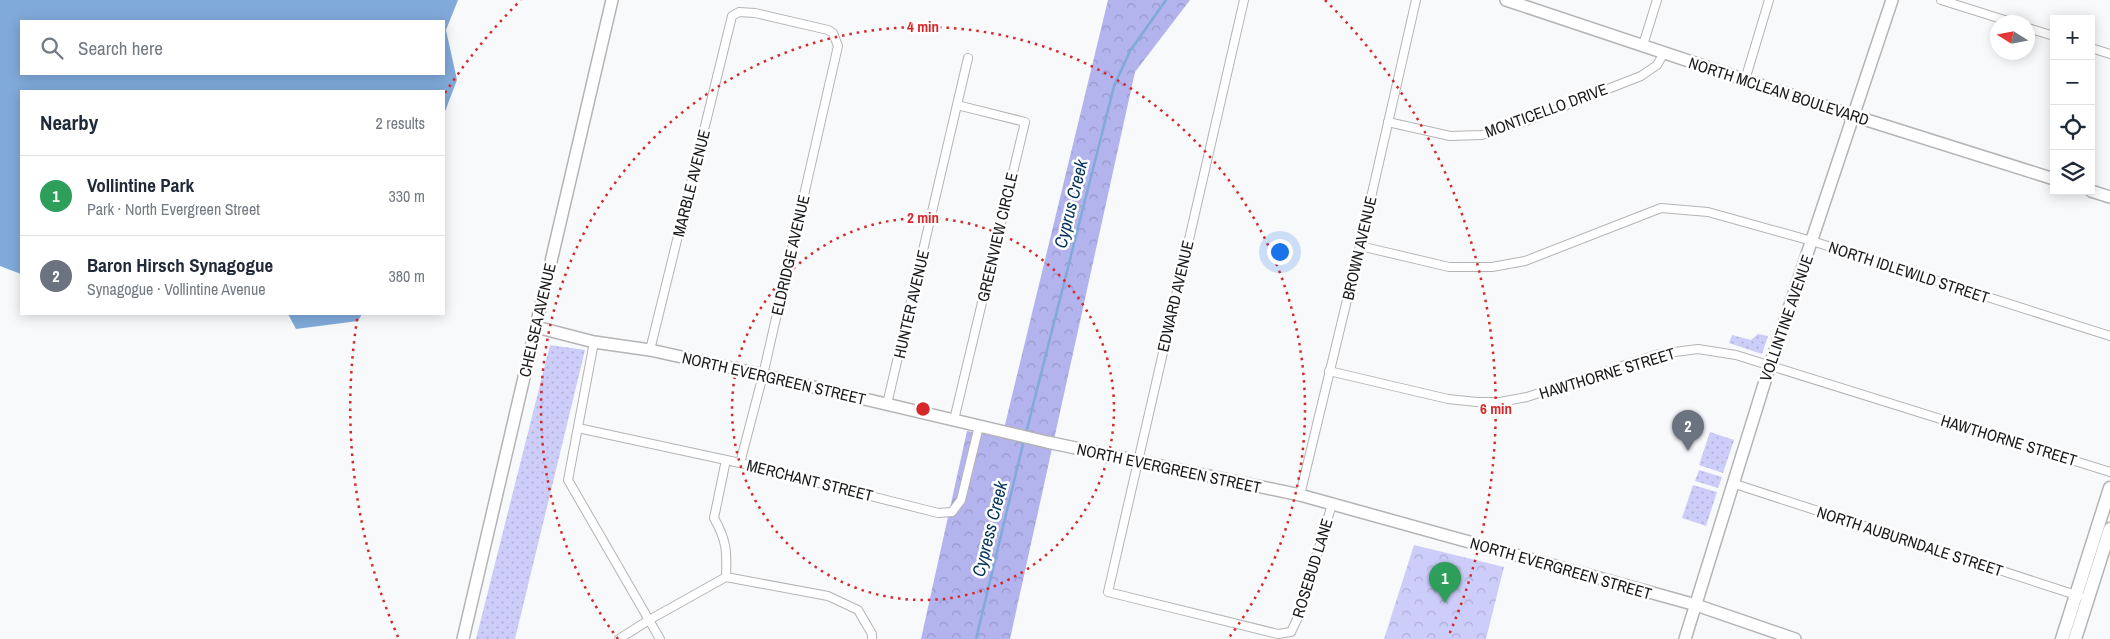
<!DOCTYPE html>
<html lang="en">
<head>
<meta charset="utf-8">
<style>
  :root { --surface:#fff; --page:#f2f2f3; --text:#1f2937; --muted:#747a83; --line:#e0e1e3; --accent:#876300 }
  body { margin:0; font-family:"Archivo Narrow",sans-serif; background:var(--page); color:var(--text) }
  .controls { position:absolute; right:15px; top:15px; display:grid; overflow:hidden; border-radius:0px; box-shadow:0 2px 12px #0003 }
  .controls button { width:45px; height:45px; display:grid; place-items:center; padding:0; border:0; border-bottom:1px solid var(--line); background:var(--surface); color:var(--text); font:25px sans-serif }
  .compass { position:absolute; left:1990px; top:15px; width:45px; height:45px; border-radius:50%; background:var(--surface); box-shadow:0 2px 12px #0003; rotate:281deg }
  .you { position:absolute; left:1279px; top:251px; width:18px; height:18px; margin:-12px; border:4px solid #fff; border-radius:50%; background:#1a73e8; box-shadow:0 0 0 8px #1a73e833 }
  .badge { display:grid; place-items:center; width:32px; height:32px; border-radius:50%; background:var(--accent); color:#fff; font-size:16px; font-weight:700 }
  .pin { position:absolute; translate:-50% -41px; filter:drop-shadow(0 1px 2px #0008) }
  .pin::after { content:''; position:absolute; top:26px; width:18px; height:15px; background:inherit; clip-path:polygon(0 0,100% 0,50% 100%) }
  .list { margin:0; padding:0; list-style:none }
  h2 { display:flex; justify-content:space-between; align-items:center; height:65px; margin:0; padding:0 20px; font-size:21px }
  h2 small { font-size:16px; font-weight:400; color:var(--muted) }
  .list li { display:grid; grid-template-columns:32px 1fr auto; gap:15px; align-items:center; box-sizing:border-box; height:80px; padding:0 20px; border-top:1px solid var(--line) }
  .list b { display:block; font-size:19px; white-space:nowrap }
  .list p { margin:0; font-size:16px; white-space:nowrap; color:var(--muted) }
  .list em { font-size:16px; font-style:normal; color:var(--muted) }
  .icon { flex:none; width:28px; height:28px; fill:none; stroke:currentColor; stroke-width:2; stroke-linecap:round; stroke-linejoin:round }
  .map { position:relative; flex:none; width:2110px; height:639px; overflow:hidden }
  .search { position:absolute; background:var(--surface); box-shadow:0 2px 12px #0003; left:20px; top:20px; width:425px; height:55px; display:flex; align-items:center; gap:12px; box-sizing:border-box; padding:0 18px; border-radius:0px; color:var(--muted); font-size:19px }
  .panel { position:absolute; background:var(--surface); box-shadow:0 2px 12px #0003; left:20px; top:90px; width:425px; height:225px; border-radius:0px }
  .map>svg:first-child { display:block }
  .grass { fill:url(#grass-dots) }
  .forest { fill:url(#forest-crowns) }
  .park { fill:url(#park-crowns) }
  .water { fill:#80aada; fill-rule:evenodd }
  .lines { fill:none; stroke-linecap:round; stroke-linejoin:round }
  .stream { stroke:#80aada; stroke-width:2.5 }
  .street-casing { stroke:#b4b4b6; stroke-width:10 }
  .secondary-casing { stroke:#b4b4b6; stroke-width:14 }
  .primary-casing { stroke:#b4b4b6; stroke-width:15 }
  .street { stroke:#fff; stroke-width:8 }
  .secondary { stroke:#fff; stroke-width:11 }
  .primary { stroke:#fff; stroke-width:12 }
  .ring { fill:none; stroke:#d62828; stroke-width:2.5; stroke-dasharray:2.5 5 }
  .labels { text-anchor:middle; stroke-width:5; stroke-linejoin:round; paint-order:stroke }
  .street-label { font-size:16px; fill:#1a1a1a; stroke:#fff }
  .water-label { font-size:18px; font-style:italic; fill:#04335f; stroke:#fff }
  .centre { fill:#d62828; stroke:#fff; stroke-width:2.5 }
  .ring-label { font-size:15px; text-anchor:middle; font-weight:bold; fill:#d62828; stroke:#fff; stroke-width:5; stroke-linejoin:round; paint-order:stroke }
</style>
</head>
<body>
<div class="map">
<svg width="2110" height="639" viewBox="0 0 2110 639">
  <defs>
    <pattern id="grass-dots" width="8" height="8" patternUnits="userSpaceOnUse" patternTransform="scale(1.25)"><rect width="8" height="8" fill="#cdcdfa"/><path d="M2 2h.1M6 6h.1" fill="none" stroke="#afafd6" stroke-width="1.8" stroke-linecap="round"/></pattern>
    <pattern id="forest-crowns" width="20" height="18" patternUnits="userSpaceOnUse" patternTransform="scale(1.25)"><rect width="20" height="18" fill="#b3b3ee"/><path d="M2 6a3 3 0 1 1 6 0M12 15a3 3 0 1 1 6 0" fill="none" stroke="#99c"/></pattern>
    <pattern id="park-crowns" width="20" height="18" patternUnits="userSpaceOnUse" patternTransform="scale(1.25)"><rect width="20" height="18" fill="#cdcdfa"/><path d="M2 6a3 3 0 1 1 6 0M12 15a3 3 0 1 1 6 0" fill="none" stroke="#afafd6"/></pattern>
  </defs>
  <rect width="100%" height="100%" fill="#f8f9fb"/>
  <g class="grass">
    <path d="M1758 334 1768 336 1762 354 1729 343 1732 335 1751 340Z"/>
    <path d="M550 345 585 350 515 639H476Z"/>
    <path d="M1710 432 1734 440 1723 473 1699 465Z"/>
    <path d="M1699 470 1722 477 1718 488 1695 481Z"/>
    <path d="M1693 485 1717 492 1706 526 1682 518Z"/>
  </g>
  <path class="forest" d="M1108 0H1190L1135 72 1010 639H921L967 431 1002 437Z"/>
  <path class="park" d="M1414 545 1504 567 1486 639H1384Z"/>
  <g class="water">
    <path d="M0 0H458L446 30 457 80 444 114V91H21V274L0 266ZM21 21H444V74H21Z"/>
    <path d="M288 314H362L358 321 296 329Z"/>
  </g>
  <g class="lines">
    <g class="stream">
      <path d="M1026 433 1114 86 1130 51 1166 0"/>
      <path d="M976 639 1024 440"/>
    </g>
    <g class="street-casing">
      <g id="street">
        <path d="M1244 0 1108 592 1278 634 1291 632 1299 615 1332 504"/>
        <path d="M1941 0 2011 22"/>
        <path d="M2028 28 2054 36"/>
        <path d="M1643 45 1657 0"/>
        <path d="M2091 48 2110 54"/>
        <path d="M1745 80 1769 0"/>
        <path d="M1388 122 1450 136 1482 135 1526 121 1641 76 1657 65 1664 53"/>
        <path d="M1360 246 1449 267H1492L1525 261 1661 208 1708 212 1812 241 2110 336"/>
        <path d="M594 342 568 480 660 639"/>
        <path d="M650 350 732 16 739 12 755 13 828 30 833 33 838 46 763 375 740 463"/>
        <path d="M1329 371 1448 399 1477 402H1500L1527 397 1659 354 1698 349 1736 355 2110 472"/>
        <path d="M887 404 968 58"/>
        <path d="M954 420 1025 122 957 105"/>
        <path d="M578 428 740 463 938 513 952 512 961 500 979 426"/>
        <path d="M1732 483 2079 596"/>
        <path d="M1300 495 1360 246 1416 0"/>
        <path d="M726 577 828 596 858 610 872 634V639"/>
        <path d="M619 639 649 620 726 577C727 552 727 541 714 518L726 460"/>
      </g>
    </g>
    <g class="secondary-casing">
      <g id="secondary">
        <path d="M1506 0 1854 116 2054 179"/>
        <path d="M2091 191 2110 197"/>
        <path d="M536 327 594 342 650 350 763 375 1047 442 1300 495 1696 605 1795 639"/>
        <path d="M463 639 612 0"/>
        <path d="M1685 639 1770 365 1892 0"/>
      </g>
    </g>
    <g class="primary-casing">
      <g id="primary">
        <path d="M2062 639 2110 488"/>
        <path d="M2075 639 2110 529"/>
      </g>
    </g>
    <use href="#street" class="street"/>
    <use href="#secondary" class="secondary"/>
    <use href="#primary" class="primary"/>
  </g>
  <g class="ring">
    <circle cx="923" cy="409" r="191"/>
    <path d="M618 639A382 382 0 1 1 1228 639"/>
    <path d="M398 637A573 573 0 0 1 358 314M445 93A573 573 0 0 1 521 0M1325 0A573 573 0 0 1 1448 637"/>
  </g>
  <g class="labels">
    <g class="street-label">
      <text transform="translate(1779 91) rotate(18)" y="6">NORTH MCLEAN BOULEVARD</text>
      <text transform="translate(1546 110) rotate(-20)" y="6">MONTICELLO DRIVE</text>
      <text transform="translate(691 183) rotate(-76)" y="6">MARBLE AVENUE</text>
      <text transform="translate(997 237) rotate(-77)" y="6">GREENVIEW CIRCLE</text>
      <text transform="translate(1359 248) rotate(-77)" y="6">BROWN AVENUE</text>
      <text transform="translate(790 255) rotate(-77)" y="6">ELDRIDGE AVENUE</text>
      <text transform="translate(1909 272) rotate(18)" y="6">NORTH IDLEWILD STREET</text>
      <text transform="translate(1175 296) rotate(-77)" y="6">EDWARD AVENUE</text>
      <text transform="translate(911 304) rotate(-77)" y="6">HUNTER AVENUE</text>
      <text transform="translate(1786 318) rotate(-71)" y="6">VOLLINTINE AVENUE</text>
      <text transform="translate(537 320) rotate(-77)" y="6">CHELSEA AVENUE</text>
      <text transform="translate(1607 373) rotate(-17)" y="6">HAWTHORNE STREET</text>
      <text transform="translate(774 378) rotate(13)" y="6">NORTH EVERGREEN STREET</text>
      <text transform="translate(2009 440) rotate(17)" y="6">HAWTHORNE STREET</text>
      <text transform="translate(1169 468) rotate(12)" y="6">NORTH EVERGREEN STREET</text>
      <text transform="translate(810 480) rotate(14)" y="6">MERCHANT STREET</text>
      <text transform="translate(1910 541) rotate(18)" y="6">NORTH AUBURNDALE STREET</text>
      <text transform="translate(1312 568) rotate(-73)" y="6">ROSEBUD LANE</text>
      <text transform="translate(1561 568) rotate(16)" y="6">NORTH EVERGREEN STREET</text>
    </g>
    <g class="water-label">
      <text transform="translate(1071 204) rotate(-76)" y="6">Cyprus Creek</text>
      <text transform="translate(990 529) rotate(-76)" y="6">Cypress Creek</text>
    </g>
  </g>
  <circle cx="923" cy="409" r="8" class="centre"/>
  <g class="ring-label">
    <text x="923" y="32">4 min</text>
    <text x="923" y="223">2 min</text>
    <text x="1496" y="414">6 min</text>
  </g>
</svg>
<div class="controls">
<button>+</button>
<button>−</button>
<button><svg class="icon" aria-label="locate" viewBox="0 0 24 24"><circle cx="12" cy="12" r="6"/><path d="M12 2v4M12 18v4M2 12h4M18 12h4"/></svg></button>
<button><svg class="icon" aria-label="layers" viewBox="0 0 24 24"><path d="M12 4l9 5-9 5-9-5zM3 14l9 5 9-5"/></svg></button>
</div>
<svg class="compass" viewBox="-18 -18 36 36"><path d="M0-13l5 13h-10z" fill="#e53935"/><path d="M0 13l5-13h-10z" fill="#747a83"/></svg>
<div class="you"></div>
<div class="pin badge" style="left:1445px;top:603px;background:#2e9e5b">1</div>
<div class="pin badge" style="left:1688px;top:451px;background:#6b7280">2</div>
<div class="search"><svg class="icon" aria-label="search" viewBox="0 0 24 24"><circle cx="10" cy="10" r="6"/><path d="M15 15l6 6"/></svg>Search here</div>
<section class="panel">
<h2>Nearby<small>2 results</small></h2>
<ul class="list">
<li><span class="badge" style="background:#2e9e5b">1</span><div><b>Vollintine Park</b><p>Park · North Evergreen Street</p></div><em>330 m</em></li>
<li><span class="badge" style="background:#6b7280">2</span><div><b>Baron Hirsch Synagogue</b><p>Synagogue · Vollintine Avenue</p></div><em>380 m</em></li>
</ul>
</section>
</div>
</body>
</html>
